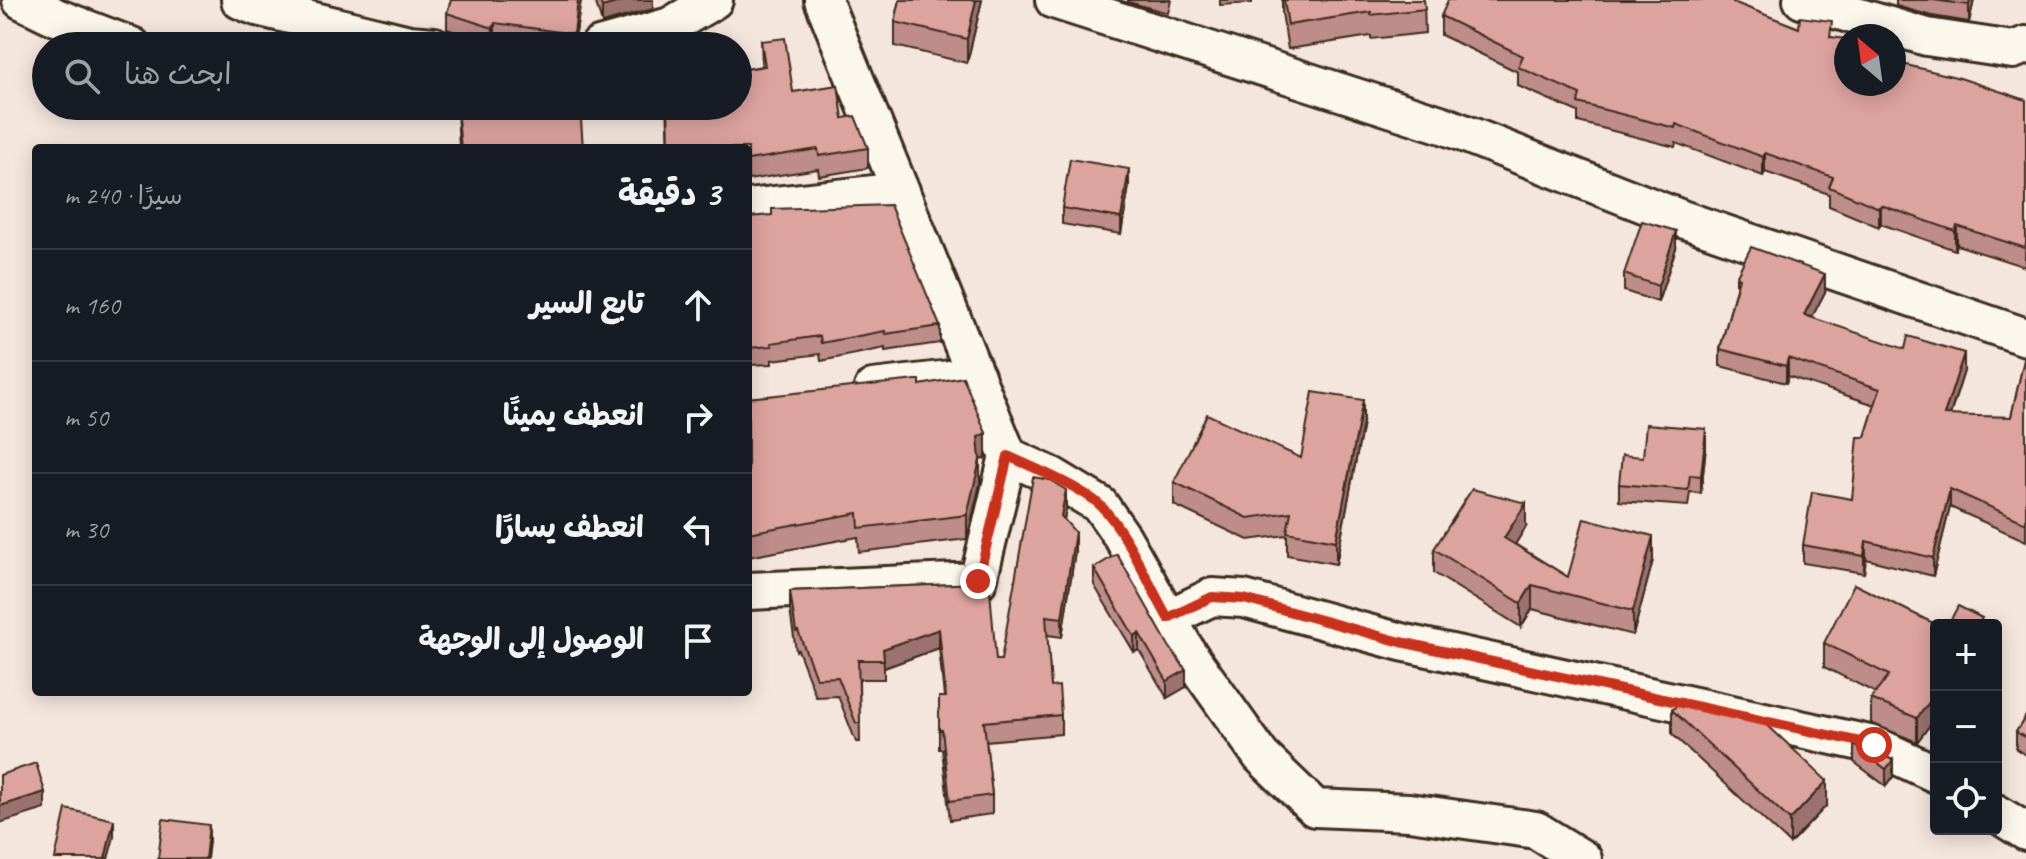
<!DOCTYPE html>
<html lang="ar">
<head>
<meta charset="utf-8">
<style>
  :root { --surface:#171b24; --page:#20242c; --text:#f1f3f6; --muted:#9ea1a6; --line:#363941 }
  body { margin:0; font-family:Caveat,"Playpen Sans Arabic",sans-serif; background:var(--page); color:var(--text); direction:rtl }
  .controls { position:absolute; right:24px; bottom:24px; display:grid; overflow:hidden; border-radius:8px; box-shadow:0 4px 20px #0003 }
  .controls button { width:72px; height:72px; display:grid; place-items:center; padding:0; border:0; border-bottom:2px solid var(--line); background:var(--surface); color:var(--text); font:40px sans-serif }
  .compass { position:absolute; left:1834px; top:24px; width:72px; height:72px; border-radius:50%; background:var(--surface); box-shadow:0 4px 20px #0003; rotate:331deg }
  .stop { position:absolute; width:24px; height:24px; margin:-18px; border:6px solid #c8321e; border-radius:50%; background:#fff }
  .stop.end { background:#c8321e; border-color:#fff; box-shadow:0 2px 8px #0008 }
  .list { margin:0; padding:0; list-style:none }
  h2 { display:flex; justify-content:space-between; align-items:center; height:104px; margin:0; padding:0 32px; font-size:34px }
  h2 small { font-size:26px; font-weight:400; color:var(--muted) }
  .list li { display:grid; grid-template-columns:52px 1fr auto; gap:24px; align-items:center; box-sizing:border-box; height:112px; padding:0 32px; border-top:2px solid var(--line) }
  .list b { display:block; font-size:30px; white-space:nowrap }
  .list em { font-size:26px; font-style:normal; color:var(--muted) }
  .icon { flex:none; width:44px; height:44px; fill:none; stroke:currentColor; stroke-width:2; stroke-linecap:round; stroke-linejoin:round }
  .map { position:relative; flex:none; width:2026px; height:859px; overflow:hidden; direction:ltr }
  .search { position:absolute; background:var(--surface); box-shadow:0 4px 20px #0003; left:32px; top:32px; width:720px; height:88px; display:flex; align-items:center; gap:20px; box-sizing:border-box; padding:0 28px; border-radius:44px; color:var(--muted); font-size:30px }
  .panel { position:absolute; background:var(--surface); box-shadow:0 4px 20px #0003; left:32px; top:144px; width:720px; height:552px; border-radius:8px; direction:rtl }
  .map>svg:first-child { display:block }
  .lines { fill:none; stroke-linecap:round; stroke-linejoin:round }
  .minor-casing { stroke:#3b2a1e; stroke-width:42 }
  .minor { stroke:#fbf7ec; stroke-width:36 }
  .wall { fill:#be8c89; stroke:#3b2a1e; stroke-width:2 }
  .shaded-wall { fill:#9b726f; stroke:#3b2a1e; stroke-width:2 }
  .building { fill:#dda39f; stroke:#3b2a1e; stroke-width:2 }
  .route { stroke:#c8321e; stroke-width:10 }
</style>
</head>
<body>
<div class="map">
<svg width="2026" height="859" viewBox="0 0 2026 859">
  <rect width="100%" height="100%" fill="#f5e6dd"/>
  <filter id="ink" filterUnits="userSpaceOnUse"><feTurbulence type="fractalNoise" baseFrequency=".0125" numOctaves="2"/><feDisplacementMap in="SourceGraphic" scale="16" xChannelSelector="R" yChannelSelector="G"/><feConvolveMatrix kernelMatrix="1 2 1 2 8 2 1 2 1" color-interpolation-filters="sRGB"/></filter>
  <g filter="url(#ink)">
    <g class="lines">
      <g class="minor-casing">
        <g id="minor">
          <path d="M21 0 56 17 132 46"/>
          <path d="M240 0 257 7 409 44 434 46"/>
          <path d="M823 0 1008 456 1052 476 1100 505 1123 538 1187 652 1261 756 1315 808 1409 812 1536 830 1583 859"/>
          <path d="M1054 0 1443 125 1682 219 2026 337"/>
          <path d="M1802 0 1927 37 2013 50 2026 45"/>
          <path d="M599 46 670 26 714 0"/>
          <path d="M748 208 901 191"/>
          <path d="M873 388 976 376"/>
          <path d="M748 591 978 581 1008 456"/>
          <path d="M1168 618 1212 597 1244 599 1401 642 1874 745 1936 774"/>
          <path d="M1996 813 2026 832"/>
        </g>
      </g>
      <use href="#minor" class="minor"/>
    </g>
    <g class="wall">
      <path d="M451 0H581L574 46H540L495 40 493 45 447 29V13Z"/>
      <path d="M595 0H653V9L602 23Z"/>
      <path d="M900 0H982L967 63 895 46V22Z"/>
      <path d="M1128 0H1171L1168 13 1128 2Z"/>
      <path d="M1220 0H1252V3L1220 5Z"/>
      <path d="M1282 0H1424L1425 33 1371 39V36L1288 49 1282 13Z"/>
      <path d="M1734 0V3L1799 28 1832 37 1846 84 2026 100 2025 267 1957 245 1955 250 1881 224 1879 227 1829 206V194L1765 172 1763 176 1676 143 1675 147 1578 122V112L1518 86V72L1441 35V16Z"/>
      <path d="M1896 0H1974L1969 22 1932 16 1896 6Z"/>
      <path d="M761 41 793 92 843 118 868 148V168L819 176 818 169 748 180V148H669L667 106H738L740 70 762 66Z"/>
      <path d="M457 109 583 148H459Z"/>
      <path d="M1129 186 1121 234 1062 224V208Z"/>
      <path d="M748 217 940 326V343L885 351V348L821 361 820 354 772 360V364L748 365Z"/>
      <path d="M1676 248 1658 302 1624 291V274Z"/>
      <path d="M1736 277 1825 292 1811 318 1964 371 1950 416 2011 417 2026 351V541L1950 507 1933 576 1866 559 1864 573 1803 563V545L1852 499 1865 437 1875 405 1788 376 1786 383 1720 366V349L1736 288Z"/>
      <path d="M920 385 986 458 980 460V484L967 539 859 552 858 537 748 557V398Z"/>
      <path d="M1363 423 1336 564 1287 555V535L1248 540 1174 505V482L1301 458Z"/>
      <path d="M1706 446 1701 493 1690 492 1688 506 1619 501V484L1643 457Z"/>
      <path d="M1066 509 1064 519 1075 551 1062 637 1047 635 1051 687 1061 715V734L986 741 992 795V814L950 820 942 749H939V697H944L939 648 884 668V679H859L860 742H856L838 696 816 697 798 650 796 651 790 610V591L979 583 996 660H1001Z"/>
      <path d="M1526 527 1515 544 1568 577 1653 560 1633 635 1532 609 1521 627 1434 573V549Z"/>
      <path d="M1094 568 1186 687 1167 698 1139 650 1134 652 1094 585Z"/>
      <path d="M1936 625V722L1933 721 1917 742 1871 723V699L1876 693 1824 667V643Z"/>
      <path d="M1672 710 1827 805 1790 844 1672 734Z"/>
      <path d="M2026 716V755L2016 749V732Z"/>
      <path d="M1854 745 1893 760V777L1886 786 1854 762Z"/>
    </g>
    <g class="shaded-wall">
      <path d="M578 0H581L574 46V34Z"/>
      <path d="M626 0H653V9L602 23V7Z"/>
      <path d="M976 0H982L967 63V39Z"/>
      <path d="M1970 0H1974L1969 22V5Z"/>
      <path d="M495 23V40L493 45V28Z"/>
      <path d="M1765 153V172L1763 176V157Z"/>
      <path d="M1129 169V186L1121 234V218Z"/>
      <path d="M1881 205V224L1879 227V208Z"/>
      <path d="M1957 226V245L1955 250V231Z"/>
      <path d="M1676 231V248L1658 302V286Z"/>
      <path d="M1825 274V292L1804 333V315Z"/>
      <path d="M1964 353V371L1944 433V415Z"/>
      <path d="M1788 358V376L1786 383V366Z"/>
      <path d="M1363 400V423L1336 564V541Z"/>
      <path d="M1706 429V446L1701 493V476Z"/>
      <path d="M986 433V458L980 460V484L967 539V515L978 437Z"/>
      <path d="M1950 489V507L1933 576V558Z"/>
      <path d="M1066 490V509L1061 535V516Z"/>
      <path d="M1526 503V527L1504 562V538Z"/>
      <path d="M1075 532V551L1062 637V618Z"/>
      <path d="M1653 536V560L1633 635V611Z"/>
      <path d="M1866 541V559L1864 573V556Z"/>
      <path d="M1532 585V609L1521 627V603Z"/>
      <path d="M939 629V648L884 668 883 649Z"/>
      <path d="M1139 633V650L1134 652V636Z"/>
      <path d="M1186 670V687L1167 698V681Z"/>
      <path d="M1933 697V721L1917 742V718Z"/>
      <path d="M1893 760V777L1886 786V769Z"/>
      <path d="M1827 781V805L1790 844V820Z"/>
      <path d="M45 792V809L0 823V806Z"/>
      <path d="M114 820V837L108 859H105Z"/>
      <path d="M209 825V842L207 859H205Z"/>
    </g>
    <g class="building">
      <path d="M451 0H578L574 34 495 23 493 28 447 13Z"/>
      <path d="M600 0H626L602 7Z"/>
      <path d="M900 0H976L967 39 895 22Z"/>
      <path d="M1284 0H1424L1425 9 1371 15V12L1288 25Z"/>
      <path d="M1448 0H1733V2L1799 28 1800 17 1832 21 1830 37 1846 39V84H1894V62L1960 78 2026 100V244L2025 248 1957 226 1955 231 1881 205 1879 208 1829 187 1833 177 1765 153 1763 157 1676 124 1675 128 1578 103 1580 94 1518 67 1523 56 1441 16Z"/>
      <path d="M1933 0H1970L1969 5Z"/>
      <path d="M785 38 793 92 838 85 843 118 855 116 868 148 819 156 818 149 748 160V148H669L668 106H738V83H742L740 70 765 66 761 41Z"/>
      <path d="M490 106H580L583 148H461L457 109Z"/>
      <path d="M1070 159 1129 169 1121 218 1062 208Z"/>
      <path d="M890 205 940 326 885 334V331L821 343 820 336 771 343 772 346 748 348V217L772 215V209Z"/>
      <path d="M1642 221 1676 231 1658 286 1624 274Z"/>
      <path d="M1751 247 1825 274 1804 315 1905 349 1908 336 1964 353 1944 415 2011 417 2026 351V523L1950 489 1933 558 1866 541 1864 556 1803 545 1812 492 1852 499 1858 437H1865L1880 389 1788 358 1786 366 1720 349 1739 278 1736 277Z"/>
      <path d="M963 377 986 433 978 437 980 460 967 515 859 528 858 513 748 533V398L916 380H920V385Z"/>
      <path d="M1313 392 1363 400 1336 541 1287 532 1291 512 1248 518 1174 482 1207 414 1301 458Z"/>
      <path d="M1646 424 1706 429 1701 476 1690 475 1688 490 1619 484 1622 455 1643 457Z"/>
      <path d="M1033 477 1050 480 1066 490 1061 516 1075 532 1062 618 1046 616 1051 687 1059 686 1061 715 984 722 992 795 950 801 942 730H939V697H946L939 629 883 649 884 660H858L860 723H856L838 677 816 678 798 631 796 632 790 591 979 583 989 579 996 660H1001Z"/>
      <path d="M1472 489 1526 503 1504 538 1568 577 1584 518 1653 536 1633 611 1532 585 1521 603 1434 549Z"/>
      <path d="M1117 554 1169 646 1186 670 1167 681 1139 633 1134 636 1094 568Z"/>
      <path d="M1854 584 1937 625H1936V699L1933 697 1917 718 1871 699 1889 675 1824 643Z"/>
      <path d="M1958 606 1982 618 1978 625H1948Z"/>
      <path d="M1681 701 1760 718 1827 781 1790 820 1672 710Z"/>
      <path d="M2026 716V738L2016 732Z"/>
      <path d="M1854 745 1867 748 1893 760 1886 769Z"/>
      <path d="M36 763 45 792 0 806V775Z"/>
      <path d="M66 809 114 820 105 859H55Z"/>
      <path d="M163 819 209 825 205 859H158Z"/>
    </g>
  </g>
  <g class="lines" filter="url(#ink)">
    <path class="route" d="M978 581 1008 456C1032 467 1083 488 1101 506 1127 532 1149 585 1168 618L1212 597 1244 599 1401 642 1874 745"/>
  </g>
</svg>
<div class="controls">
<button>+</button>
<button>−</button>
<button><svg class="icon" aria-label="locate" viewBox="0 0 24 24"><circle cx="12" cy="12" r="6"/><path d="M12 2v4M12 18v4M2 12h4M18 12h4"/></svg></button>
</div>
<svg class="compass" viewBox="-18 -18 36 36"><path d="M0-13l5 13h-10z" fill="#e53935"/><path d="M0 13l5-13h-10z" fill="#9ea1a6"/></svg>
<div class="stop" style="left:1874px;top:745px"></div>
<div class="stop end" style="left:978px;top:581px"></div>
<div class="search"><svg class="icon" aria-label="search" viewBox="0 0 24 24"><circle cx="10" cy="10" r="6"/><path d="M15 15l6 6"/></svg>ابحث هنا</div>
<section class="panel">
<h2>3 دقيقة<small>سيرًا · 240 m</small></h2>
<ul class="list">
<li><svg class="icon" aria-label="ahead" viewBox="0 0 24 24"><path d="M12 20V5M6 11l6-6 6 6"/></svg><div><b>تابع السير</b></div><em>160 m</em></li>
<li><svg class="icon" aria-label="right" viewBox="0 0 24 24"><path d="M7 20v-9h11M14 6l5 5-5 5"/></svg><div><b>انعطف يمينًا</b></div><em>50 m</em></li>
<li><svg class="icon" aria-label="left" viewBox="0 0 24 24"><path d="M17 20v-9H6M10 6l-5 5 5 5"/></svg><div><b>انعطف يسارًا</b></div><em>30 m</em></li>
<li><svg class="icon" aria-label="arrive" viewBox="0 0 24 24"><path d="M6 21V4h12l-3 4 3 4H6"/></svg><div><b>الوصول إلى الوجهة</b></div></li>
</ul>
</section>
</div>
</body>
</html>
